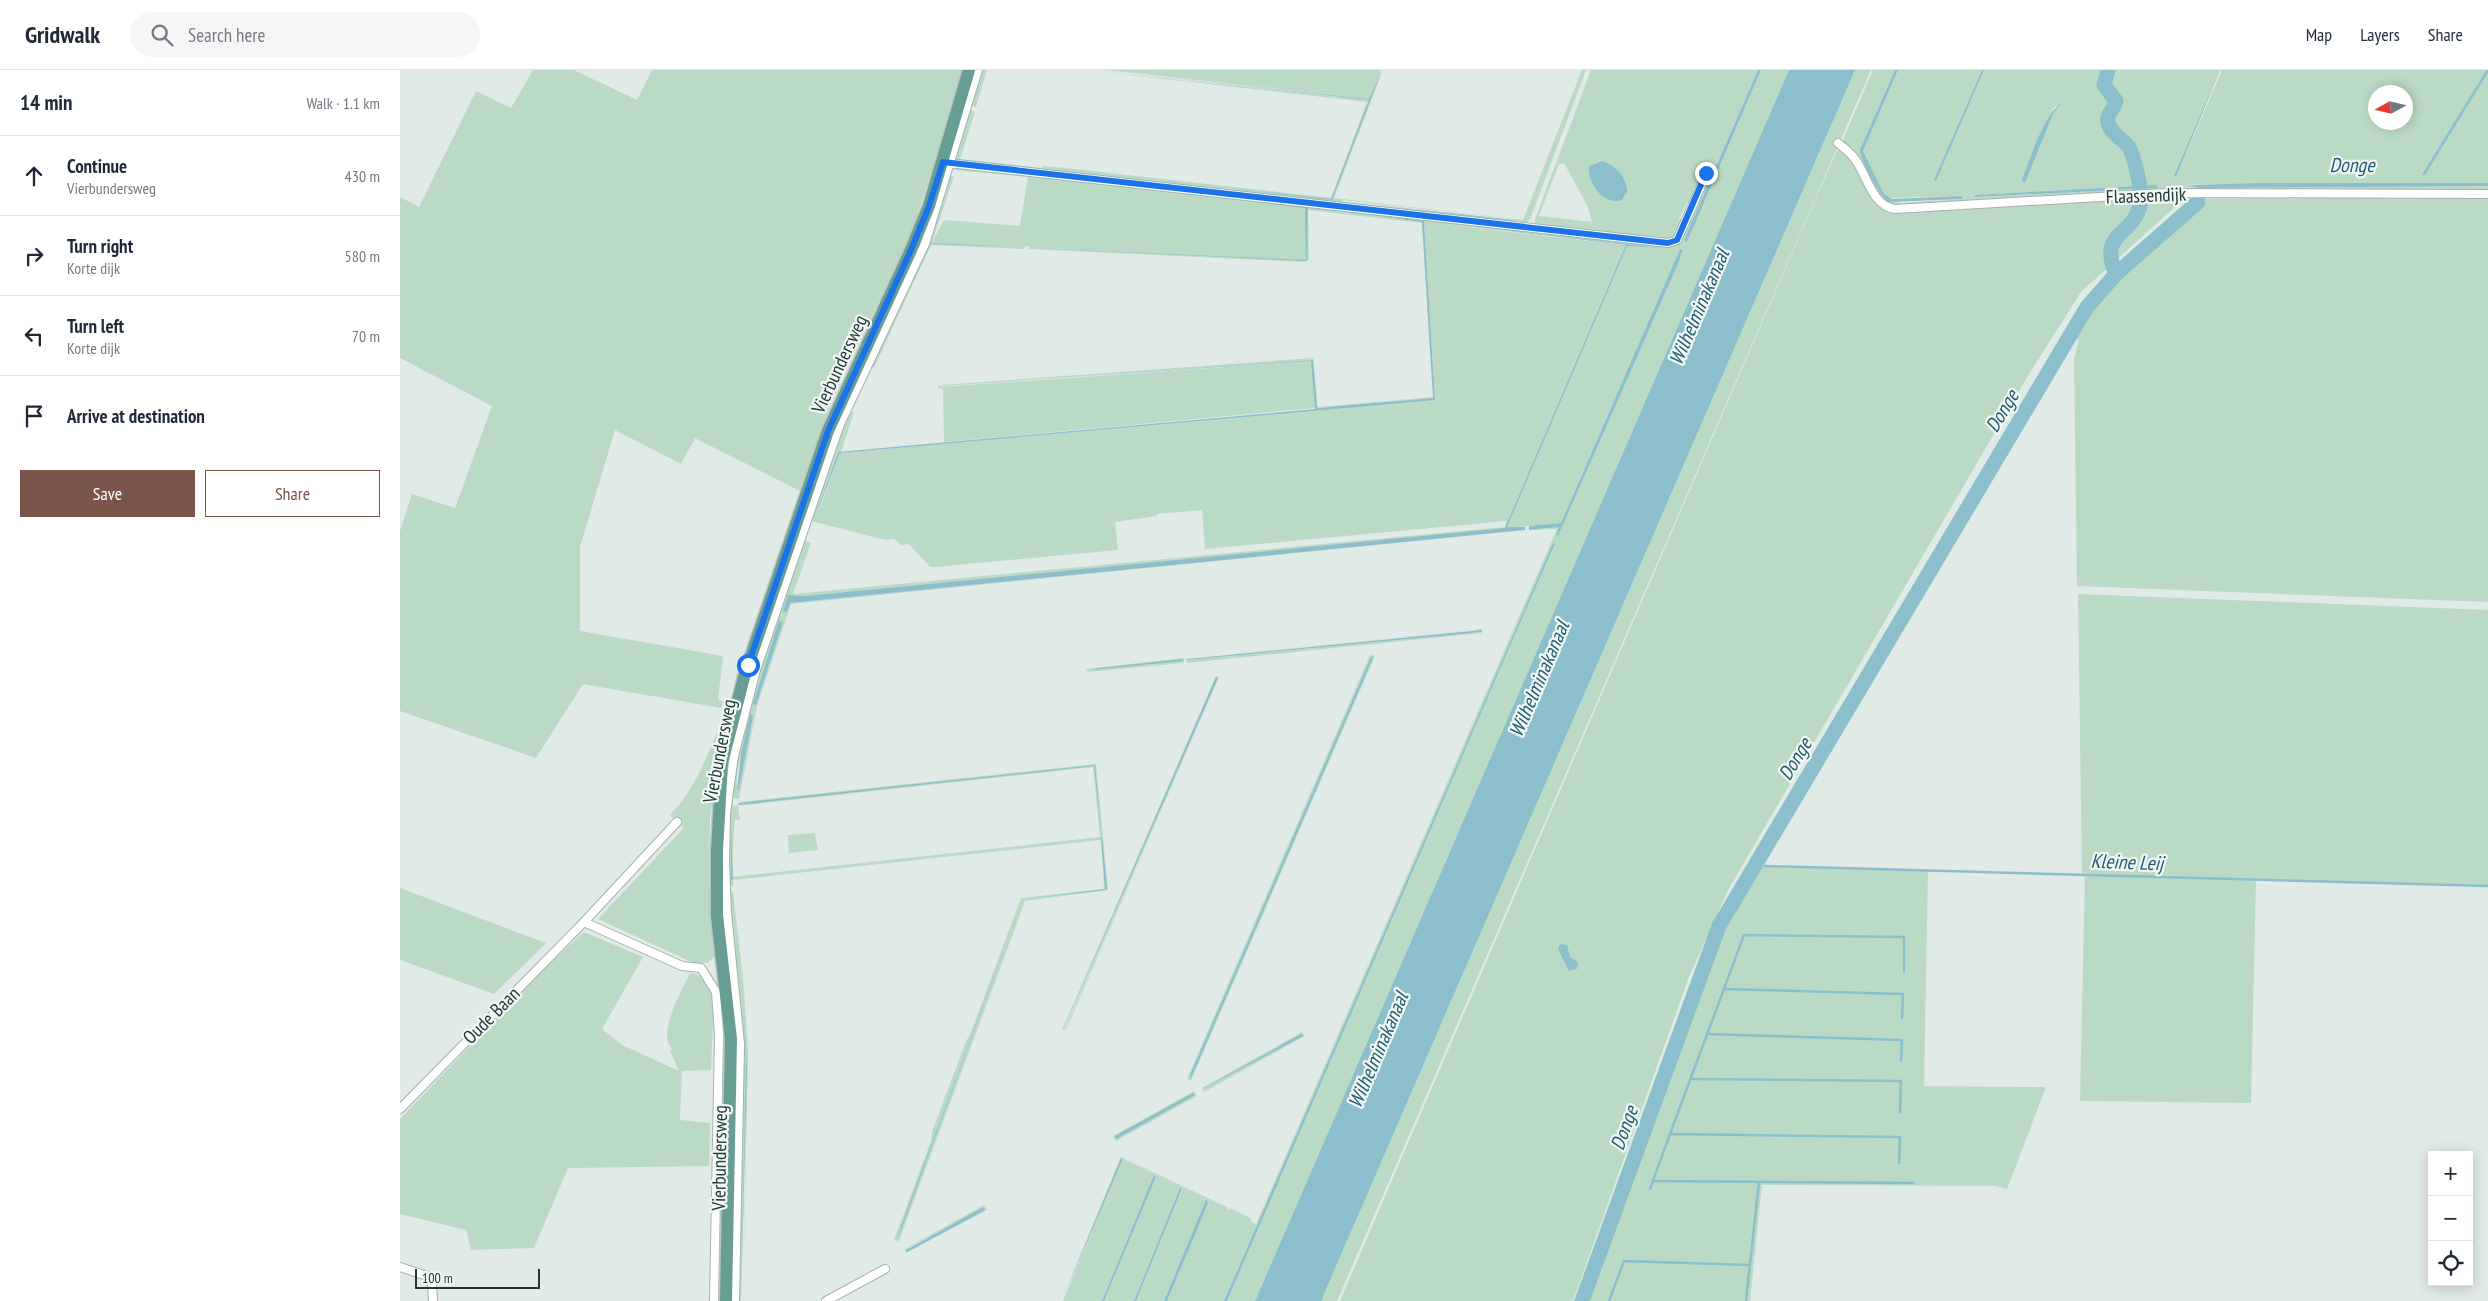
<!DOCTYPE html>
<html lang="en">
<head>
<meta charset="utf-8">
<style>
  :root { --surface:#fff; --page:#f6f6f7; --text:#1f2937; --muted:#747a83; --line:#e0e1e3; --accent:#7a5549 }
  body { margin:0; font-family:"PT Sans Narrow",sans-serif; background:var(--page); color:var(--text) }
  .controls { position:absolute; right:15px; bottom:15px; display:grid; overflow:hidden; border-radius:0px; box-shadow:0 2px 12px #0003 }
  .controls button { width:45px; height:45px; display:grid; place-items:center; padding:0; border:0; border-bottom:1px solid var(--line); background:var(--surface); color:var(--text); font:25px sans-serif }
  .compass { position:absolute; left:1968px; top:15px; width:45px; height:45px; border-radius:50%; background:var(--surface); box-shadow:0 2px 12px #0003; rotate:262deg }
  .scale { position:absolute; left:15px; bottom:12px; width:125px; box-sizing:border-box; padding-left:5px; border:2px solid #223a35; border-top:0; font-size:14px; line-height:18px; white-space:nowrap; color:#223a35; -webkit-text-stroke:4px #f1f7f4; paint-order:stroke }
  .stop { position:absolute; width:15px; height:15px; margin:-11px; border:4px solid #1a73e8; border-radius:50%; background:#fff }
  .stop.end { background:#1a73e8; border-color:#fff; box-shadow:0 1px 5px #0008 }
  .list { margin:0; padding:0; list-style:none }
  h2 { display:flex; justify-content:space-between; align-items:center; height:65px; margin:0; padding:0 20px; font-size:21px }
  h2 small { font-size:16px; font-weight:400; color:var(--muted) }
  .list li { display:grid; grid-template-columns:32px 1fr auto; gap:15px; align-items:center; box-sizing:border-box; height:80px; padding:0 20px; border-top:1px solid var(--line) }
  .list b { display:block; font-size:19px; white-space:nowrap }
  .list p { margin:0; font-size:16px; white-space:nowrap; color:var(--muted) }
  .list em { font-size:16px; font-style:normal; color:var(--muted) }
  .actions { display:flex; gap:10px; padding:15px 20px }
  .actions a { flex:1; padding:11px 0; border:1px solid var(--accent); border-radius:0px; text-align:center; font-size:18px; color:var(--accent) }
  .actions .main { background:var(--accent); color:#fff }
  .icon { flex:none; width:28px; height:28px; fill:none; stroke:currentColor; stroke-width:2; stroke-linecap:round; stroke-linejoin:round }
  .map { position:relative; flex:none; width:2088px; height:1231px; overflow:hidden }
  header { display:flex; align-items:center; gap:30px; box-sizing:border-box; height:70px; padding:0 25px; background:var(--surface); border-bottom:1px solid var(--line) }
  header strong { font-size:24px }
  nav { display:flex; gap:28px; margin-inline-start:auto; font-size:18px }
  .search { width:350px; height:45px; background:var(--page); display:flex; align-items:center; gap:12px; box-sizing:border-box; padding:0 18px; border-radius:28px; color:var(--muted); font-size:19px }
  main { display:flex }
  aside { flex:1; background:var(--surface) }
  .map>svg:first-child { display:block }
  .green { fill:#bbdac5; fill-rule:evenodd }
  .water { fill:#8cbecc }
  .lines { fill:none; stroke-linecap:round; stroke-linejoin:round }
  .stream { stroke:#8cbecc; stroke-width:2.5 }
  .river { stroke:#8cbecc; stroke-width:15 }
  .street-casing { stroke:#a3b2ae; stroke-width:10 }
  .primary-casing { stroke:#bdc4c2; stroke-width:15 }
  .street { stroke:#fff; stroke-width:8 }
  .primary { stroke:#689d93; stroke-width:12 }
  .route { stroke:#1a73e8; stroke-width:6 }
  .labels { text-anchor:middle; stroke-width:4.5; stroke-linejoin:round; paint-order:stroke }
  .street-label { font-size:19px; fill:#223a35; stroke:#f1f7f4 }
  .water-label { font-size:20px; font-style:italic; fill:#205e71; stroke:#f1f7f4 }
</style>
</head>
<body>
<header>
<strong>Gridwalk</strong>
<div class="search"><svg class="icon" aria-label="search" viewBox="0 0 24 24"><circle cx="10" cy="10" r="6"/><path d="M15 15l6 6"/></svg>Search here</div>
<nav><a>Map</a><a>Layers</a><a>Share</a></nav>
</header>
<main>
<aside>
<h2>14 min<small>Walk · 1.1 km</small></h2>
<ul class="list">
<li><svg class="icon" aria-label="ahead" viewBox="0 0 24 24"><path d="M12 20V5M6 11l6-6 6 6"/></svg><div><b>Continue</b><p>Vierbundersweg</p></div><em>430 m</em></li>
<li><svg class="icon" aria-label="right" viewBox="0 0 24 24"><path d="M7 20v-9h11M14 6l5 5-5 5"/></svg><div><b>Turn right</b><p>Korte dijk</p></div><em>580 m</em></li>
<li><svg class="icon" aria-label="left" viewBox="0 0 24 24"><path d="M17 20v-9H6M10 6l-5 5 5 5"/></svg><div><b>Turn left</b><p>Korte dijk</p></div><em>70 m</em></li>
<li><svg class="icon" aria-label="arrive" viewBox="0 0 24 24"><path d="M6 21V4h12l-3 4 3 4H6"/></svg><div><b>Arrive at destination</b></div></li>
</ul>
<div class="actions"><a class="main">Save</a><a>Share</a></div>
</aside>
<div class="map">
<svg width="2088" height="1231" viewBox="0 0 2088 1231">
  <rect width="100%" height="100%" fill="#e0eae7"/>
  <g class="green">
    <path d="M133 0H174L237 30 252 0H564L513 159 431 333 400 421 295 368 281 394 215 360 180 477V561L323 586 318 630 323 632 321 638 183 614 136 688 0 641V461L12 424 55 438 92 336 0 288V127L19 137 76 21 111 38Z"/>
    <path d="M581 0H587L576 37 571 35Z"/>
    <path d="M686 0 969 30 960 55 970 29 707 0H981L977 12 983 0 934 128 1123 150 1182 0H1186L1130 149 1125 155 554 92 569 40 575 42 560 89 641 98 642 96 665 98 931 128 967 32ZM943 130 1113 149 1114 150 942 132Z"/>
    <path d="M1191 0H1358L1284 170 1307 126 1361 0H1389L855 1231H827L1127 537 1155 474 1153 473 824 1231H767L808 1132 806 1131 764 1231H736L782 1120 780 1119 734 1231H704L756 1107 754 1106 702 1231H663L723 1089 825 1138 722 1088 661 1231 721 1087 827 1137 828 1141 830 1138 852 1149 851 1152 856 1154 1157 459 1129 460 1159 457 1156 465 1158 466 1283 180 1280 179 1161 453 405 526 389 525 387 542 390 533 1125 460 391 534 357 636 339 729 333 728 332 735 338 736 353 733 339 732 696 694 708 820 625 831 499 1171 494 1170 531 1071 533 1059 566 971 570 965 621 828 704 819 701 770 333 810V816H327C329 756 332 695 348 636 363 580 385 525 403 470L411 473 393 524 1105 457 1106 451 805 479 802 440 757 444V446L715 452 718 480 535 497H530L509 474 501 475 494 469 485 470 411 451 410 449 448 342H454L441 382 437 383 416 449 440 383 1035 329 1024 151 919 138 1022 152 1023 154 1033 328 917 338 912 290 542 316 539 317 912 291 915 338 544 372 543 319 538 318V316L541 315 913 288 918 337 1033 327 1022 153 908 140 909 189 905 192 629 179V176H625L624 179 531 175 474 298 470 293 530 166 549 107 554 106 532 172 544 150 620 156 628 107 556 100 557 96 1274 175 1291 134 1287 132 1279 149 1283 151 1278 164 1270 171 1135 157V149ZM1197 92C1213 91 1233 111 1224 128 1207 138 1190 116 1189 99ZM1164 93 1188 137 1192 152 1139 146 1159 94ZM1035 153 1261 178 1227 176 1223 184 1226 175H1223ZM379 551 383 552 356 634H353ZM350 645 353 646 339 719 337 720V703ZM693 697 700 767 332 807 334 756 335 750H340L338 736ZM619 838 498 1169 501 1156Z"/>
    <path d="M1455 0H1471L937 1231H921Z"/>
    <path d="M1473 0H1495L1460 82 1483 127 1501 133 1562 129V126L1489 128 1484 124 1465 86 1463 81 1498 0H1582L1535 109 1536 110 1584 0H1820L1776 107 1822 0H2088V113L1790 114 1800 118 2088 116V122L1833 123 1509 137 1487 135 1441 74ZM1976 22H2006V52H1976ZM1660 36 1653 44 1626 111 1624 112 1654 37ZM1756 115 1758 118 1575 127V125Z"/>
    <path d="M1440 78 1448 83 1484 137 1788 125 1681 222 1629 304 1328 820 1289 907 1173 1231H940L1412 137 1436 83Z"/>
    <path d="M2088 127V532L1677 516 1674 289 1679 270 1668 260 1703 211 1795 129Z"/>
    <path d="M1678 524 2088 540V816L1856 809 1851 1033 1680 1031 1685 805H1682Z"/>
    <path d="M1082 559V563L787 593 786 589ZM1075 560 1082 562 787 590 788 589Z"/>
    <path d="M970 585 975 586 791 1011 787 1009ZM971 588H973L790 1008V1005Z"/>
    <path d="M784 588V593L688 602 686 599ZM782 589 784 591 688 599 698 598Z"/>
    <path d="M816 606 819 607 666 960H662ZM818 608 665 959H664L675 933Z"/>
    <path d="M327 640 310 746 309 806 315 886 307 893H294L198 849 284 758 270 745C299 715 310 677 327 640Z"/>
    <path d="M415 763 418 780 389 783 388 765Z"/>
    <path d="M1358 796 1528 800 1524 1016 1646 1017 1607 1119 1596 1116 1362 1115 1350 1231H1185L1304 899 1332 835Z"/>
    <path d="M0 818 146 873 94 924 0 890Z"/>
    <path d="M333 821 344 920 348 984 343 1231 347 990 341 1231H338L340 929 329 823Z"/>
    <path d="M184 862 243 887 202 959 222 975 279 1001 270 981 272 978C256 965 283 918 290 903 304 905 311 915 314 929L311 1000 282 1001 280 1050 310 1053 309 1096 168 1098 134 1178 71 1180 66 1160 0 1144V1049L147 896Z"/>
    <path d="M902 962 905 966 804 1022 802 1018ZM903 965 803 1019 875 978Z"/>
    <path d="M794 1021 797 1026 716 1071 713 1066Z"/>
    <path d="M584 1135 587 1140 506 1183 505 1180 508 1177ZM583 1137 584 1140 506 1180 508 1178Z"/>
  </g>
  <g class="water">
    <path d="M697 0 969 29 982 0 932 130 810 116 931 129 969 30Z"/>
    <path d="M1358 0H1361L1287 172 1284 170Z"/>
    <path d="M1389 0H1455L921 1231H855Z"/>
    <path d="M1495 0H1498L1463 81 1484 124 1492 129 1562 126V129L1489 132C1480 127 1460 90 1460 80Z"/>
    <path d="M1582 0H1584L1536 111 1534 110Z"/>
    <path d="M1820 0 1776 107 1774 106Z"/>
    <path d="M1662 33 1653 44 1626 111 1624 113 1622 109C1631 88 1644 43 1662 33Z"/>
    <path d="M1202 91C1216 95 1227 108 1227 122L1222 130C1203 136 1187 112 1189 96Z"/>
    <path d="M1860 113H2088V116L1800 118 1789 115Z"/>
    <path d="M1756 115 1758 118 1575 127V125Z"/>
    <path d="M804 125 908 137 907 191 630 178 906 190 905 138Z"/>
    <path d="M942 131 1114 150 1113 151Z"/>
    <path d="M918 138 1024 151 1035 330 440 383 415 448 438 382 915 339 911 291 539 316 913 290 917 338 1033 328 1022 152Z"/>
    <path d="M1035 152 1261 178 1227 176 1107 457H1125V460L390 533 387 542 383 541 388 525 405 526 1105 458 1226 175Z"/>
    <path d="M531 173 623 177 531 174 507 222Z"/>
    <path d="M1280 179 1283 180 1277 196 1158 466 1156 465 1159 457 1129 460V456L1161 453Z"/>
    <path d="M1153 473 1155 474 1127 537 827 1231H824Z"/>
    <path d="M379 550 383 552 356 635 353 634Z"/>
    <path d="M1082 560V562L787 590 788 589Z"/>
    <path d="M971 587 973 588 791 1008 790 1005Z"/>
    <path d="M782 589 784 591 688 600 698 598Z"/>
    <path d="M816 607 818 608 664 959 675 933Z"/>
    <path d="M350 644 353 646 339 719 337 720 341 684Z"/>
    <path d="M695 695 707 819 706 820 625 829 705 819 701 768 333 809 331 811V757L333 809 702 768 694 696 338 735 339 733Z"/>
    <path d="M619 838 498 1169 501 1156Z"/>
    <path d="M1160 874 1167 875 1170 887 1178 892 1177 899 1169 901 1158 879Z"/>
    <path d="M343 934 347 1001 341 1231 346 990Z"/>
    <path d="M901 964 903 966 803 1019 804 1018Z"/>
    <path d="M793 1023 795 1025 716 1069 715 1066Z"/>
    <path d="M721 1088 825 1138 723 1089 662 1231Z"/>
    <path d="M754 1105 756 1107 704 1231H702Z"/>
    <path d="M780 1118 782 1119 736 1231H734Z"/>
    <path d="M806 1130 808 1132 804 1143 767 1231H764Z"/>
    <path d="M583 1137 585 1140 507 1182 506 1180Z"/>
  </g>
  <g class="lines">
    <g class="stream">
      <path d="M2024 104 2088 0"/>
      <path d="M1353 796H1358"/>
      <path d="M1365 796 2088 816"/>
      <path d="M1324 919 1503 924 1502 948"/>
      <path d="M1307 964 1502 970 1501 991"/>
      <path d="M1291 1009 1501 1011 1500 1042"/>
      <path d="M1270 1064 1344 865 1504 867V902"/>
      <path d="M1253 1111 1514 1113"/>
      <path d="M1250 1119 1270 1064 1500 1067 1499 1093"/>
      <path d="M1209 1231 1224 1191 1350 1195"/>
      <path d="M1346 1231 1359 1112"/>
    </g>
    <g class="river">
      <path d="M1708 0 1704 15 1716 31C1714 39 1706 45 1708 52 1710 65 1725 69 1730 79 1735 90 1738 106 1740 117"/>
      <path d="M1716 204C1698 162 1731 168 1740 136"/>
      <path d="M1182 1231 1319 856 1687 237 1716 204 1798 132"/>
    </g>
    <g class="street-casing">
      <g id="street">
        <path d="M1438 73C1444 78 1450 82 1455 89 1467 105 1472 136 1495 139L1767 123 2088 124"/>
        <path d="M548 93 1268 173 1277 170 1307 103"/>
        <path d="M184 852 282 896 301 898 316 922 319 965 314 1231"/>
        <path d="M0 1039 184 852 277 752"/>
        <path d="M0 1197 30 1207 32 1213 33 1231"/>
        <path d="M335 1231 340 974 327 843 325 793 326 743 334 686 356 600 440 354 525 174 578 0"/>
        <path d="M426 1231 485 1199"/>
      </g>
    </g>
    <g class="primary-casing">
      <path id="primary" d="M326 1231 331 969 317 846V781L322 693 344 607 428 361 511 180 529 136 569 0"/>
    </g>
    <use href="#street" class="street"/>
    <use href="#primary" class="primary"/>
  </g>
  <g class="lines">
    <path class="route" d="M348 595 428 361 511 180 529 136 543 92 1268 173 1277 170 1306 103"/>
  </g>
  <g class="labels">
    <g class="street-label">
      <text transform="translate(1746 125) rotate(-2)" y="7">Flaassendijk</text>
      <text transform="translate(439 294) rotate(-65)" y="7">Vierbundersweg</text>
      <text transform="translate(319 681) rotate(-79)" y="7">Vierbundersweg</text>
      <text transform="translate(91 945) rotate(-45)" y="7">Oude Baan</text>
      <text transform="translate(319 1088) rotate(-89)" y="7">Vierbundersweg</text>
    </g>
    <g class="water-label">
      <text x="1952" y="102">Donge</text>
      <text transform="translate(1299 237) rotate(-67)" y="7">Wilhelminakanaal</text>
      <text transform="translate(1602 341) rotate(-59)" y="7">Donge</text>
      <text transform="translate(1139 609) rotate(-67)" y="7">Wilhelminakanaal</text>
      <text transform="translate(1395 689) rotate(-59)" y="7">Donge</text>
      <text transform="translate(1727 792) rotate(2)" y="7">Kleine Leij</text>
      <text transform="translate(978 980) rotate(-67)" y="7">Wilhelminakanaal</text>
      <text transform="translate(1224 1058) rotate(-70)" y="7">Donge</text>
    </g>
  </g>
</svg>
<div class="controls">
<button>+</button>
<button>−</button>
<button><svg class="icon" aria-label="locate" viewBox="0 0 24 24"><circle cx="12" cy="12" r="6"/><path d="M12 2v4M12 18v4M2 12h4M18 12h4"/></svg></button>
</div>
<svg class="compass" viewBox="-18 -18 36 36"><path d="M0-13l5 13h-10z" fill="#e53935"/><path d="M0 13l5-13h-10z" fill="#747a83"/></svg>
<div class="scale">100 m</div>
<div class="stop" style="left:348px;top:595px"></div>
<div class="stop end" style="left:1306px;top:103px"></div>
</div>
</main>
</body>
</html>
